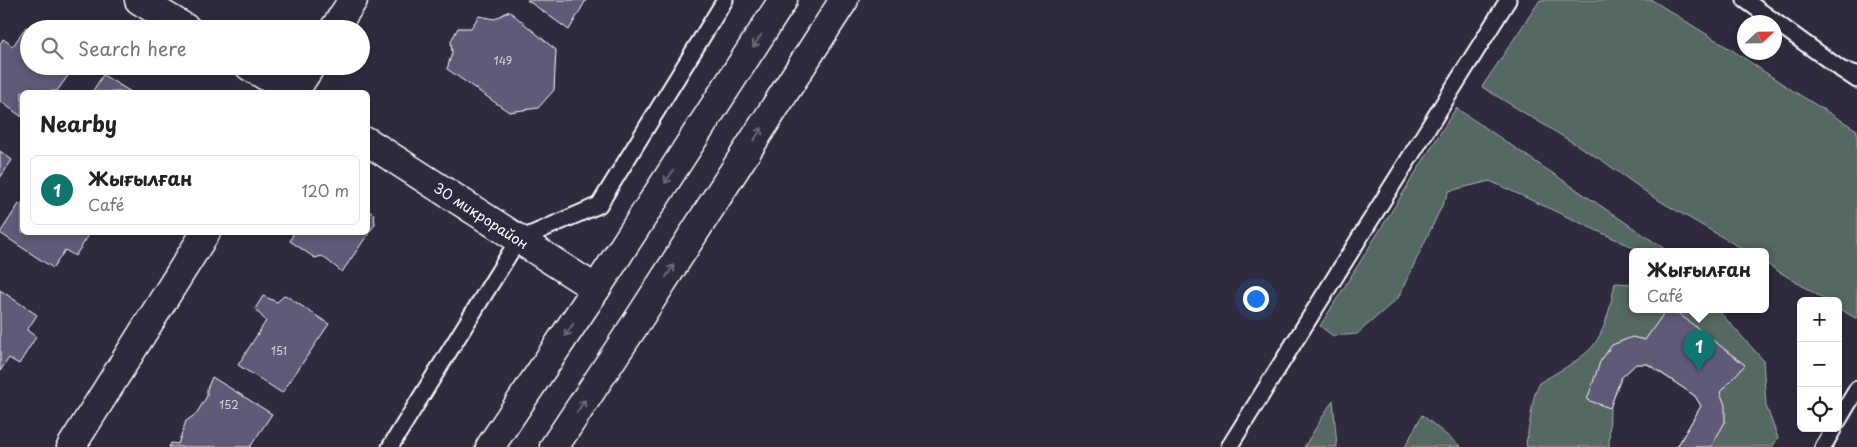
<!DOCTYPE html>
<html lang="en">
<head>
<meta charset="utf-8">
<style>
  :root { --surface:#fff; --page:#f2f2f2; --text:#222; --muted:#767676; --line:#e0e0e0; --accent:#0f766e }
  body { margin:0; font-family:"Playpen Sans",sans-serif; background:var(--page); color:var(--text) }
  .controls { position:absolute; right:15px; bottom:15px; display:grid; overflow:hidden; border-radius:8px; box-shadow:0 2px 8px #0003 }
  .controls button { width:45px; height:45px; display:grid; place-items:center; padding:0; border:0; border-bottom:1px solid var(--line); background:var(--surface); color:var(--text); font:25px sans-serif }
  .compass { position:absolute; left:1737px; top:15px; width:45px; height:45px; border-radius:50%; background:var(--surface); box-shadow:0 2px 8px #0003; rotate:68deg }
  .you { position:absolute; left:1255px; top:298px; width:18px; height:18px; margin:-12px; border:4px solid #fff; border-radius:50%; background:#1a73e8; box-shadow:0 0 0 8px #1a73e833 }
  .badge { display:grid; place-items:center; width:32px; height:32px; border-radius:50%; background:var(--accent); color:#fff; font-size:16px; font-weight:700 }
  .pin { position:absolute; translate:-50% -41px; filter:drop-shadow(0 1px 2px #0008) }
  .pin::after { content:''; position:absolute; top:26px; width:18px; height:15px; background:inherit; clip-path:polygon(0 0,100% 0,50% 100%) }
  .popup { position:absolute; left:1629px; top:248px; width:140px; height:65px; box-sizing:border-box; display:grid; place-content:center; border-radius:8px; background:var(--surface); filter:drop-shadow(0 1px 4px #0005); font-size:16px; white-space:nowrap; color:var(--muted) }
  .popup b { font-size:19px; color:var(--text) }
  .popup::after { content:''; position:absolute; left:50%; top:100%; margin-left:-10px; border:10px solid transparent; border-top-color:var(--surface) }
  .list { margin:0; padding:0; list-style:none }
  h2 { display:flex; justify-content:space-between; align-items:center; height:65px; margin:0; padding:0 20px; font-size:21px }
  h2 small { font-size:16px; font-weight:400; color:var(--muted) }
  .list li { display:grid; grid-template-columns:32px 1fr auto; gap:15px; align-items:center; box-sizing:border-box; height:70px; margin:0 10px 10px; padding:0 10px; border:1px solid var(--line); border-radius:8px }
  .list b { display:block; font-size:19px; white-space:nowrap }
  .list p { margin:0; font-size:16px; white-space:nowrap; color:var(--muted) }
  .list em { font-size:16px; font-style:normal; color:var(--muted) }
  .icon { flex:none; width:28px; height:28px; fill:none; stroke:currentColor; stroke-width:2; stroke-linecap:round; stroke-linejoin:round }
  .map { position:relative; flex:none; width:1857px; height:447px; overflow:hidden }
  .search { position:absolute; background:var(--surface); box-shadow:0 2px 8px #0003; left:20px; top:20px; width:350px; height:55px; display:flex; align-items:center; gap:12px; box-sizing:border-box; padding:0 18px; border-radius:28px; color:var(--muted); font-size:19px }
  .panel { position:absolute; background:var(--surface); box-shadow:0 2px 8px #0003; left:20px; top:90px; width:350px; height:145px; border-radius:8px }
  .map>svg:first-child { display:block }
  .green { fill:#546862; stroke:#aab4b0 }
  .building { fill:#5f5a78; stroke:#fff }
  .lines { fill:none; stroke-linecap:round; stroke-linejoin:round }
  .service-casing { stroke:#fff; stroke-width:19 }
  .minor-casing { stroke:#fff; stroke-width:31 }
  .secondary-casing { stroke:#fff; stroke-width:31 }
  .service { stroke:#2f2a3d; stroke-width:15 }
  .minor { stroke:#2f2a3d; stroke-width:28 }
  .secondary { stroke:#2f2a3d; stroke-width:28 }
  .oneway { stroke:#6d6a77 }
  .labels { text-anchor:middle; stroke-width:4; stroke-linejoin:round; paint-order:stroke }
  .number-label { font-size:11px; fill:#d7d6dd }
  .street-label { font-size:14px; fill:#fff; stroke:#2f2a3d }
</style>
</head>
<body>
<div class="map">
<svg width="1857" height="447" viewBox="0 0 1857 447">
  <rect width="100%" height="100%" fill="#2f2a3d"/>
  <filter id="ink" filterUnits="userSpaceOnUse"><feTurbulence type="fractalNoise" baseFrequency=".02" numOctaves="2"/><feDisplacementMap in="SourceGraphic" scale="10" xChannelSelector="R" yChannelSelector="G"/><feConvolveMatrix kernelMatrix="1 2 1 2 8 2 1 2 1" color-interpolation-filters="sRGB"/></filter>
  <g filter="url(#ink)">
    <g class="green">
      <path d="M1540 0H1652L1738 54 1790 89 1857 130V319L1838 308V301H1827L1765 263V252H1748L1653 197 1603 161 1482 87Z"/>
      <path d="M1456 108 1669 252H1643L1490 181 1449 191 1398 298 1357 334 1333 336 1320 326Z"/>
      <path d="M1615 283 1633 284V310H1718L1763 360 1766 406 1778 438 1772 447H1677L1701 406 1695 396 1647 364H1636L1621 378 1610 408 1609 447H1527L1526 444 1534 397 1539 383C1554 374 1587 357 1596 342 1607 325 1611 303 1615 283Z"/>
      <path d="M1333 400 1337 447H1304Z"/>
      <path d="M1422 415 1461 447H1405Z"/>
    </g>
    <g class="building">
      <path d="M527 0H586L569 30Z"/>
      <path d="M509 11 556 50 554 90 538 108 509 112 447 69 452 53 451 41 458 28H471L479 16 495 19Z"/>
      <path d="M26 27 29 29V66H75L57 91 22 92V117L0 101V44L3 39 13 46Z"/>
      <path d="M103 75 131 92H92Z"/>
      <path d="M0 151 12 160 0 178Z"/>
      <path d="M22 203V232H91L75 256 65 250 53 268 0 233 19 204Z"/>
      <path d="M368 211 374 214 375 224 342 272 322 256 315 258 290 241 294 232H368Z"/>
      <path d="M0 290 37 315 27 330 36 337 19 364 9 358 0 371Z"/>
      <path d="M285 295 329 324 282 393 238 365 266 321 255 309 263 296 277 302Z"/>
      <path d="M1666 310H1674L1745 365 1720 392 1725 405V422L1711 447H1677L1701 406 1695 396 1648 364H1636L1621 378 1610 408 1587 400 1600 362 1612 345 1632 337 1645 340Z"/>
      <path d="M212 377 272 414 250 447H169L171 443 178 444 186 421 196 414 207 396V389Z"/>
    </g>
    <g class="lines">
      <g class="service-casing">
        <g id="service">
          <path d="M1745 0 1842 70"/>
          <path d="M1857 74 1842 70 1857 80"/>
          <path d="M1838 421 1857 389"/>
          <path d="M390 447 518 240 599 205 725 0"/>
          <path d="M1229 447 1508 0"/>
          <path d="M1823 447 1834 428"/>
        </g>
      </g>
      <g class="minor-casing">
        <g id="minor">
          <path d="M139 0 187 29"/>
          <path d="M334 29 353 0"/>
          <path d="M249 66 292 92"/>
          <path d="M294 92 311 66"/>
          <path d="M368 142 596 289"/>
          <path d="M71 447 206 232"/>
        </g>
      </g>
      <g class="secondary-casing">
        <g id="secondary">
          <path d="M490 447 596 289 783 0"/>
          <path d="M554 447 640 317 844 0"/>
        </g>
      </g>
      <use href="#service" class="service"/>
      <use href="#minor" class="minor"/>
      <use href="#secondary" class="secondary"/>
    </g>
    <defs><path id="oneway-shaft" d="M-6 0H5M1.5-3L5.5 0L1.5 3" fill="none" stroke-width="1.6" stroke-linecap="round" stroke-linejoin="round" transform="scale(1.25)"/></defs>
    <g class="oneway">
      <use href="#oneway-shaft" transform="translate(757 41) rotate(123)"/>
      <use href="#oneway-shaft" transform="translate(758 134) rotate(-57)"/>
      <use href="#oneway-shaft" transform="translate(669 177) rotate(123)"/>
      <use href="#oneway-shaft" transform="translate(670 271) rotate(-57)"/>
      <use href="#oneway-shaft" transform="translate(569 330) rotate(124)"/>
      <use href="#oneway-shaft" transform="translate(581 406) rotate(-56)"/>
    </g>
  </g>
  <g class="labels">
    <g class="number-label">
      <text x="503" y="65">149</text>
      <text x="279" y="355">151</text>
      <text x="229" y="409">152</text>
    </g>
    <g class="street-label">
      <text transform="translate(481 216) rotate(33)" y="5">30 микрорайон</text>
    </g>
  </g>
</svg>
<div class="controls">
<button>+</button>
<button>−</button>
<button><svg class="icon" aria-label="locate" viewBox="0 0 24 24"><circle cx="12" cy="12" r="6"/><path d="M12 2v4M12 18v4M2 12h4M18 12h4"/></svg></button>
</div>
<svg class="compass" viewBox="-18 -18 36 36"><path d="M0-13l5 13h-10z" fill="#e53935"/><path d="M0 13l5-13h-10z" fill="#767676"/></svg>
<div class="you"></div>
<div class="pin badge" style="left:1699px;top:371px">1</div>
<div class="popup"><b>Жығылған</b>Café</div>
<div class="search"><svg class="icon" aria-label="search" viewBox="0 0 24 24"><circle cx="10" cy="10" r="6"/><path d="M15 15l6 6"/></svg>Search here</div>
<section class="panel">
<h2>Nearby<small></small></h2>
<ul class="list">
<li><span class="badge">1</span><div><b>Жығылған</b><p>Café</p></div><em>120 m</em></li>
</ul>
</section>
</div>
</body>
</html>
